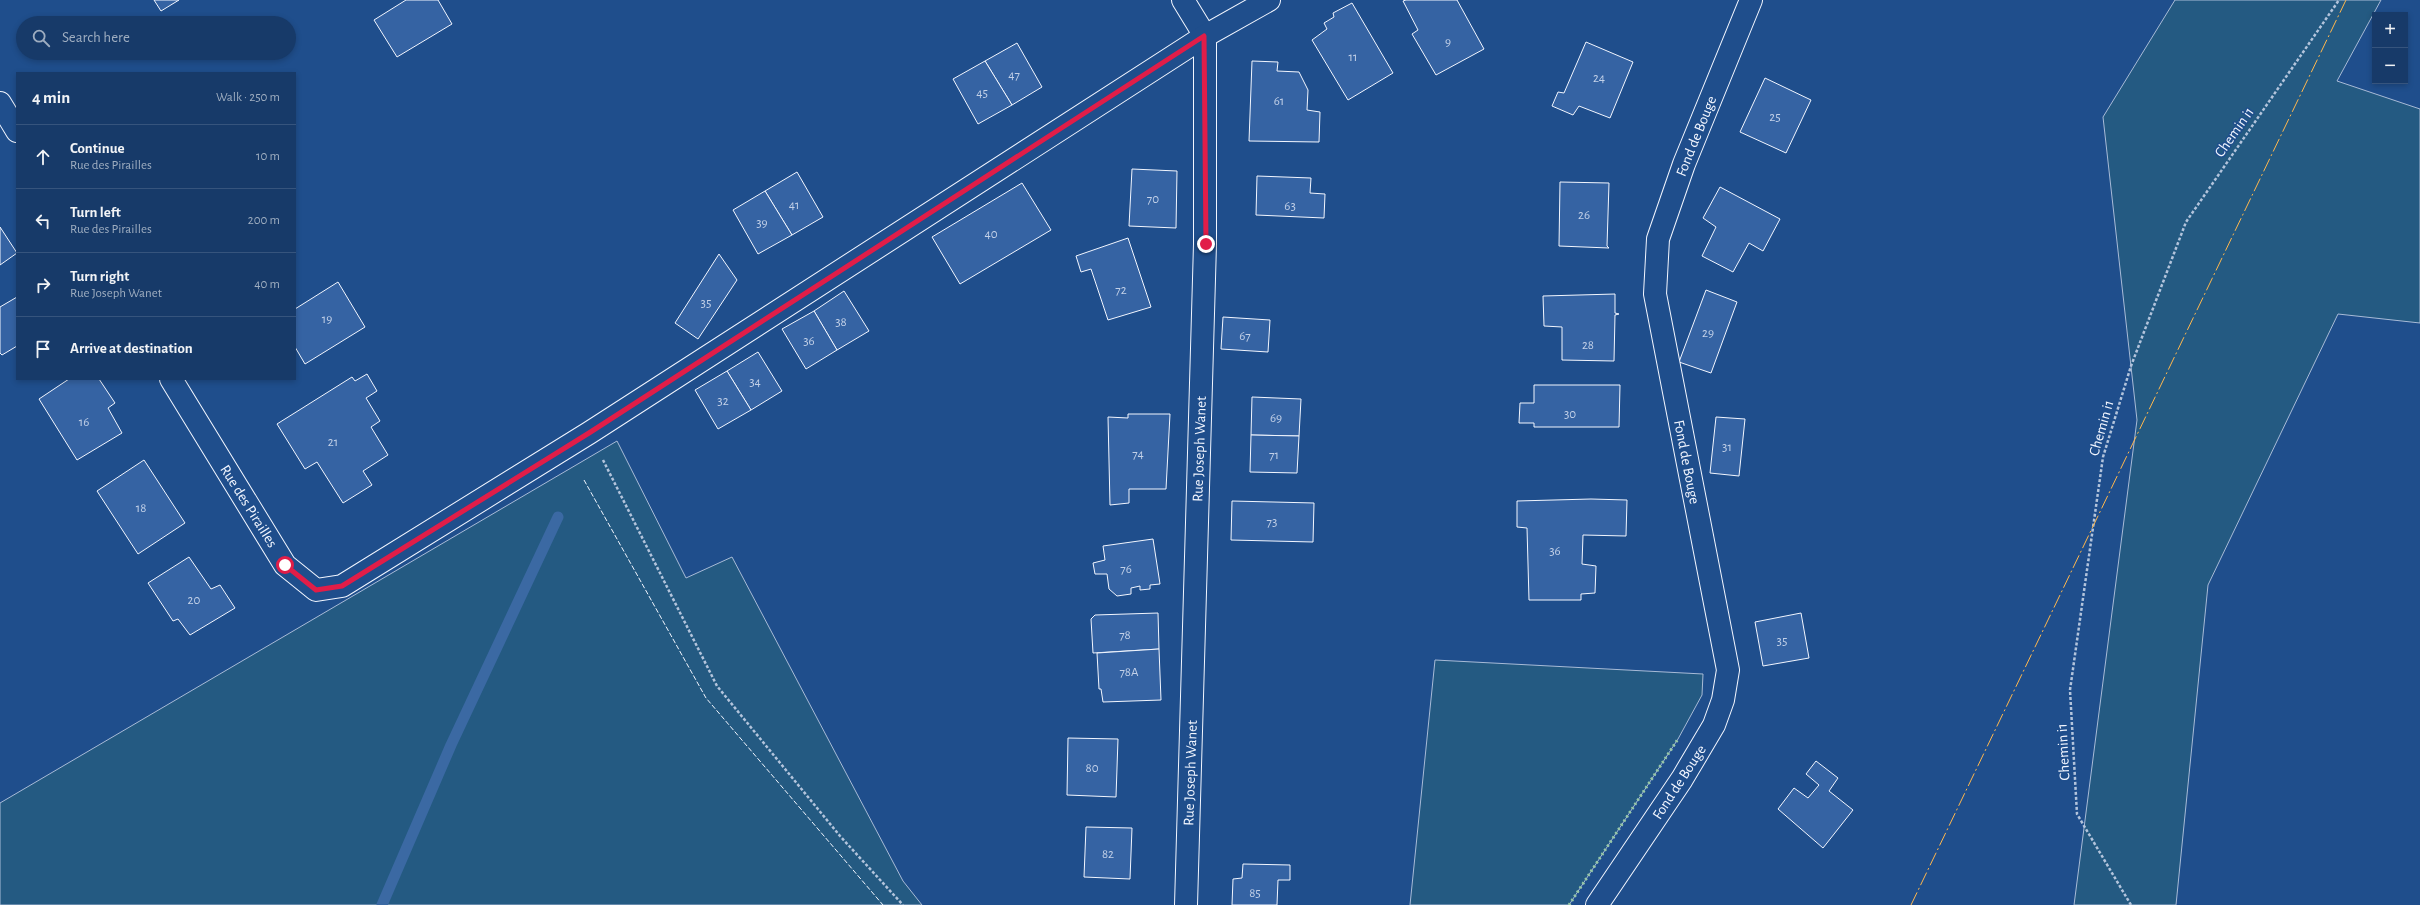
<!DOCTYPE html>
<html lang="en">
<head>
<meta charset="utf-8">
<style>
  :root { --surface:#173a69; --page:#20416f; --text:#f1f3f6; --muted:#9eadc0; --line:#36547d }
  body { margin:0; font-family:"Alegreya Sans",sans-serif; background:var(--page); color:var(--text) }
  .controls { position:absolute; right:12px; top:12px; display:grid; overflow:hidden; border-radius:0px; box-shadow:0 2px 6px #0003 }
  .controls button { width:36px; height:36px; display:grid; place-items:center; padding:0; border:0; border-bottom:1px solid var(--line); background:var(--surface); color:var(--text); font:20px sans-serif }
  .stop { position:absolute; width:12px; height:12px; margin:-9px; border:3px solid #e11d48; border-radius:50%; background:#fff }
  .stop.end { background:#e11d48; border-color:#fff; box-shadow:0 1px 4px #0008 }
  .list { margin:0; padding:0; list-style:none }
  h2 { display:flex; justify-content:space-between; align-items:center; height:52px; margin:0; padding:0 16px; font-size:17px }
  h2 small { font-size:13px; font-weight:400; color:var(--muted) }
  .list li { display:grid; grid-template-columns:26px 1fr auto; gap:12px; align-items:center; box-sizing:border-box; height:64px; padding:0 16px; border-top:1px solid var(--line) }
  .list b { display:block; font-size:15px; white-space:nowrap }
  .list p { margin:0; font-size:13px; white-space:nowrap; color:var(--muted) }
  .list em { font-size:13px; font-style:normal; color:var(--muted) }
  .icon { flex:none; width:22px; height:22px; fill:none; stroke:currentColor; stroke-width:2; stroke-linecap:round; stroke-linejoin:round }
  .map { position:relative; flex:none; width:2420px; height:905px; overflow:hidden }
  .search { position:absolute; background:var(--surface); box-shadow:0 2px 6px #0003; left:16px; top:16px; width:280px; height:44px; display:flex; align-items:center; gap:10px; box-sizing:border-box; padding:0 14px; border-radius:22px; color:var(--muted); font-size:15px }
  .panel { position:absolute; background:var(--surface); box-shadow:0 2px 6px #0003; left:16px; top:72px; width:280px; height:308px; border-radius:0px }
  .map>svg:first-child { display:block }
  .green { fill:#245a82; stroke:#a8bbd7 }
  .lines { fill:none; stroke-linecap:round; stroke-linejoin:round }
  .stream { stroke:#3b69a3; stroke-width:11 }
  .building { fill:#3563a3; stroke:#f2f6ff }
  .minor-casing { stroke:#f2f6ff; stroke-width:24 }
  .path { stroke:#b3c4dc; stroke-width:2.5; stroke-dasharray:3 2; stroke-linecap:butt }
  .minor { stroke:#1f4e8c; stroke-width:22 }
  .hedge { stroke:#97c8a6; stroke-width:3; stroke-dasharray:2 3; stroke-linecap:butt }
  .fence { stroke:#f2f6ff; stroke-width:1; stroke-dasharray:5 2; stroke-linecap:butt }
  .power { stroke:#ffb74d; stroke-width:1; stroke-dasharray:14 3 2 3; stroke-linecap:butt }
  .route { stroke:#e11d48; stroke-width:5 }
  .labels { text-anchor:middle; stroke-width:3; stroke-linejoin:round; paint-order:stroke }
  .number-label { font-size:13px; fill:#c3d1e8 }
  .street-label { font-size:15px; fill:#f2f6ff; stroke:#1f4e8c }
</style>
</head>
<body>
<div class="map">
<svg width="2420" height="905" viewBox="0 0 2420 905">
  <rect width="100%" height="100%" fill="#1f4e8c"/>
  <g class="green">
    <path d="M2175 0H2381L2337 81 2420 109V323L2338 314 2208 585 2176 905H2074L2137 420 2103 117Z"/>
    <path d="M617 441 686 578 732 557 903 881 922 905H0V803Z"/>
    <path d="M1435 660 1703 674 1702 695 1678 739 1569 905H1410Z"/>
  </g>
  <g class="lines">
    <path class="stream" d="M382 905 451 745 558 517"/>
  </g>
  <g class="building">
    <path d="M154 0H179L161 11Z"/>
    <path d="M406 0H438L452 24 397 57 374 20Z"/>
    <path d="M1406 0H1457L1484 49 1436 75 1412 34 1418 30 1403 1Z"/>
    <path d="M1352 3 1393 73 1348 100 1312 40 1327 29 1324 23 1334 17 1333 13Z"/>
    <path d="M1586 42 1633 62 1610 118 1579 106 1573 115 1552 106 1558 92 1564 93Z"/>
    <path d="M1017 43 1042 87 1012 105 985 61Z"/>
    <path d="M985 61 1012 105 978 124 953 79Z"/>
    <path d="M1252 61 1278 62 1277 71 1299 72 1308 90 1307 110 1320 112 1319 142 1249 141Z"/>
    <path d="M1765 78 1811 100 1786 153 1740 132Z"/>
    <path d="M1132 169 1177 171 1176 228 1129 226Z"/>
    <path d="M797 172 823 217 792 235 765 191Z"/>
    <path d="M1257 176 1311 178 1310 193 1325 194 1324 218 1256 215Z"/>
    <path d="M1560 182 1609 183 1607 246 1609 248 1559 246Z"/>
    <path d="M1022 183 1051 230 960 284 932 237Z"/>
    <path d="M1720 187 1780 219 1763 251 1749 243 1733 272 1702 256 1716 227 1703 218Z"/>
    <path d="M765 191 792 235 758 254 733 210Z"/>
    <path d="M0 227 17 253 0 265Z"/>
    <path d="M1128 238 1151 307 1108 320 1091 269 1081 272 1076 256Z"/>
    <path d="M719 254 737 280 698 339 675 323Z"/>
    <path d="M338 282 365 327 305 364 295 347V309Z"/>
    <path d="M1706 290 1737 302 1711 373 1679 362Z"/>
    <path d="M844 291 869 331 837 350 814 311Z"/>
    <path d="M1615 294V313L1619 314 1615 315 1614 361 1562 360V327L1544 326 1543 296Z"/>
    <path d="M17 297V346L2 355 0 353V307Z"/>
    <path d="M814 311 837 350 806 369 782 329Z"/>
    <path d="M1223 317 1270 320 1268 352 1221 349Z"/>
    <path d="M758 352 782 391 751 410 727 371Z"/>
    <path d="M727 371 751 410 718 429 695 390Z"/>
    <path d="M367 374 377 391 366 398 380 421 371 427 388 455 363 471 372 485 343 503 317 462 305 469 277 424 352 377 355 381Z"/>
    <path d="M69 379H99L115 403 108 408 122 433 77 460 39 399Z"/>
    <path d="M1534 385H1620L1619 427H1534V423H1519L1520 403H1534Z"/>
    <path d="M1252 397 1301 399 1299 436 1251 435Z"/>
    <path d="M1128 414H1170L1166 489H1129V503L1110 505 1108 417 1128 418Z"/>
    <path d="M1716 417 1745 419 1739 476 1710 473Z"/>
    <path d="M1251 435 1299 436 1297 473 1250 472Z"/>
    <path d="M144 460 185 523 138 554 97 491Z"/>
    <path d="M1591 499 1627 500 1626 536 1583 535 1582 564 1596 566 1595 593 1581 594V600H1529L1527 528 1517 527V501Z"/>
    <path d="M1232 501 1314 503 1313 542 1231 540Z"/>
    <path d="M1153 539 1160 584 1150 585V589L1140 590V586L1131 588V594L1117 596 1109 589 1107 574H1095L1093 563 1105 560 1103 546Z"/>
    <path d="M189 557 211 589 220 585 235 608 190 635 178 619 173 621 148 583Z"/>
    <path d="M1158 613 1159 649 1093 653 1091 619 1095 615Z"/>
    <path d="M1801 613 1809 658 1763 666 1755 622Z"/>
    <path d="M1159 649 1161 700 1103 702 1101 689H1099L1097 653Z"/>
    <path d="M1068 738 1118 739 1116 797 1067 795Z"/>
    <path d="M1816 761 1838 778 1829 791 1853 810 1823 848 1778 809 1794 788 1808 798 1819 785 1806 774Z"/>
    <path d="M1086 827 1132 828 1130 879 1084 877Z"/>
    <path d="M1243 864 1290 865V880H1278L1277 905H1232L1233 879 1242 878Z"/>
  </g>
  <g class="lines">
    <g class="minor-casing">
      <g id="minor">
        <path d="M1183 0 1205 36V244L1186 905"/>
        <path d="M0 103 17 131"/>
        <path d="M171 379 285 565 316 590 342 586 589 433 1205 36 1269 0"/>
        <path d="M1597 905 1682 779 1714 725 1723 700 1728 670 1655 294 1658 239 1684 164 1751 0"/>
      </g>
    </g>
    <g class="path">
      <path d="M603 460 717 686 840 836 903 905"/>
      <path d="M2131 905 2077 814 2070 690 2103 457 2131 366 2186 222 2339 0"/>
    </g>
    <use href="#minor" class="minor"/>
    <path class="hedge" d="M1569 905 1678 739"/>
    <path class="fence" d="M584 480 706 698 883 905"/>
    <path class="power" d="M1911 905 2346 0"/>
  </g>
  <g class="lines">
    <path class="route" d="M285 565 316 590 342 586 589 433 1204 36 1206 244"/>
  </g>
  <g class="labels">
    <g class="number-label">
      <text x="1448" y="46">9</text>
      <text x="1353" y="61">11</text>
      <text x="1014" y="79">47</text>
      <text x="1599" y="82">24</text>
      <text x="982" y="97">45</text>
      <text x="1279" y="105">61</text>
      <text x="1775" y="121">25</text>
      <text x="1153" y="203">70</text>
      <text x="794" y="209">41</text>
      <text x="1290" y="210">63</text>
      <text x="1584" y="219">26</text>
      <text x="762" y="227">39</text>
      <text x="991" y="238">40</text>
      <text x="1121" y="294">72</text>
      <text x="706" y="307">35</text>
      <text x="327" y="323">19</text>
      <text x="841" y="326">38</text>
      <text x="1708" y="337">29</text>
      <text x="1245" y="340">67</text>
      <text x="809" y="345">36</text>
      <text x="1588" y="349">28</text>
      <text x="755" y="386">34</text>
      <text x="723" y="405">32</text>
      <text x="1570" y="418">30</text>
      <text x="1276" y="422">69</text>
      <text x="84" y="426">16</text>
      <text x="333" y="446">21</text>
      <text x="1727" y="451">31</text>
      <text x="1138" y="458">74</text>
      <text x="1274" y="459">71</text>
      <text x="141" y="512">18</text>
      <text x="1272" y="526">73</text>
      <text x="1555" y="555">36</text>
      <text x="1126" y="573">76</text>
      <text x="194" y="604">20</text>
      <text x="1125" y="639">78</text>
      <text x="1782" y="645">35</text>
      <text x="1129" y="676">78A</text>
      <text x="1092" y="772">80</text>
      <text x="1108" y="858">82</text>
      <text x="1255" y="897">85</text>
    </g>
    <g class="street-label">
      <text transform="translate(2234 132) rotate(-55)" y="5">Chemin i1</text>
      <text transform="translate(1696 136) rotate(-68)" y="5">Fond de Bouge</text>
      <text transform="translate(2101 428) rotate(-74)" y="5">Chemin i1</text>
      <text transform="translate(1199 449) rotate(-88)" y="5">Rue Joseph Wanet</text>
      <text transform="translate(1687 462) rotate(79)" y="5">Fond de Bouge</text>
      <text transform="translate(249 506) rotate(58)" y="5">Rue des Pirailles</text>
      <text transform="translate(2063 752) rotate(-93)" y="5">Chemin i1</text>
      <text transform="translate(1190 773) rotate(-88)" y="5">Rue Joseph Wanet</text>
      <text transform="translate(1679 782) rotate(-57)" y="5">Fond de Bouge</text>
    </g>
  </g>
</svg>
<div class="controls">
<button>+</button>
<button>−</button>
</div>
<div class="stop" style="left:285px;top:565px"></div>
<div class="stop end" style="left:1206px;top:244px"></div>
<div class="search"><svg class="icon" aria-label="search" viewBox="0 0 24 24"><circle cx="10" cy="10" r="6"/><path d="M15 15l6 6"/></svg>Search here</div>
<section class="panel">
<h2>4 min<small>Walk · 250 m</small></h2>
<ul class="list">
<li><svg class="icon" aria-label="ahead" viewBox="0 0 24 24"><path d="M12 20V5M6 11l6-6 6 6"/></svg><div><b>Continue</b><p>Rue des Pirailles</p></div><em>10 m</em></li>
<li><svg class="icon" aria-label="left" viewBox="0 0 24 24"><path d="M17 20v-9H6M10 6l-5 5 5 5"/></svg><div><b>Turn left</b><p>Rue des Pirailles</p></div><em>200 m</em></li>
<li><svg class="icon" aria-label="right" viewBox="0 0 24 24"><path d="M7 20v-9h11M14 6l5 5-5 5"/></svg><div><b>Turn right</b><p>Rue Joseph Wanet</p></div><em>40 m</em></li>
<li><svg class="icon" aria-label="arrive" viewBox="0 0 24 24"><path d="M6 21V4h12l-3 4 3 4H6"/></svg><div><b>Arrive at destination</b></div></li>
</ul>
</section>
</div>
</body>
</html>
